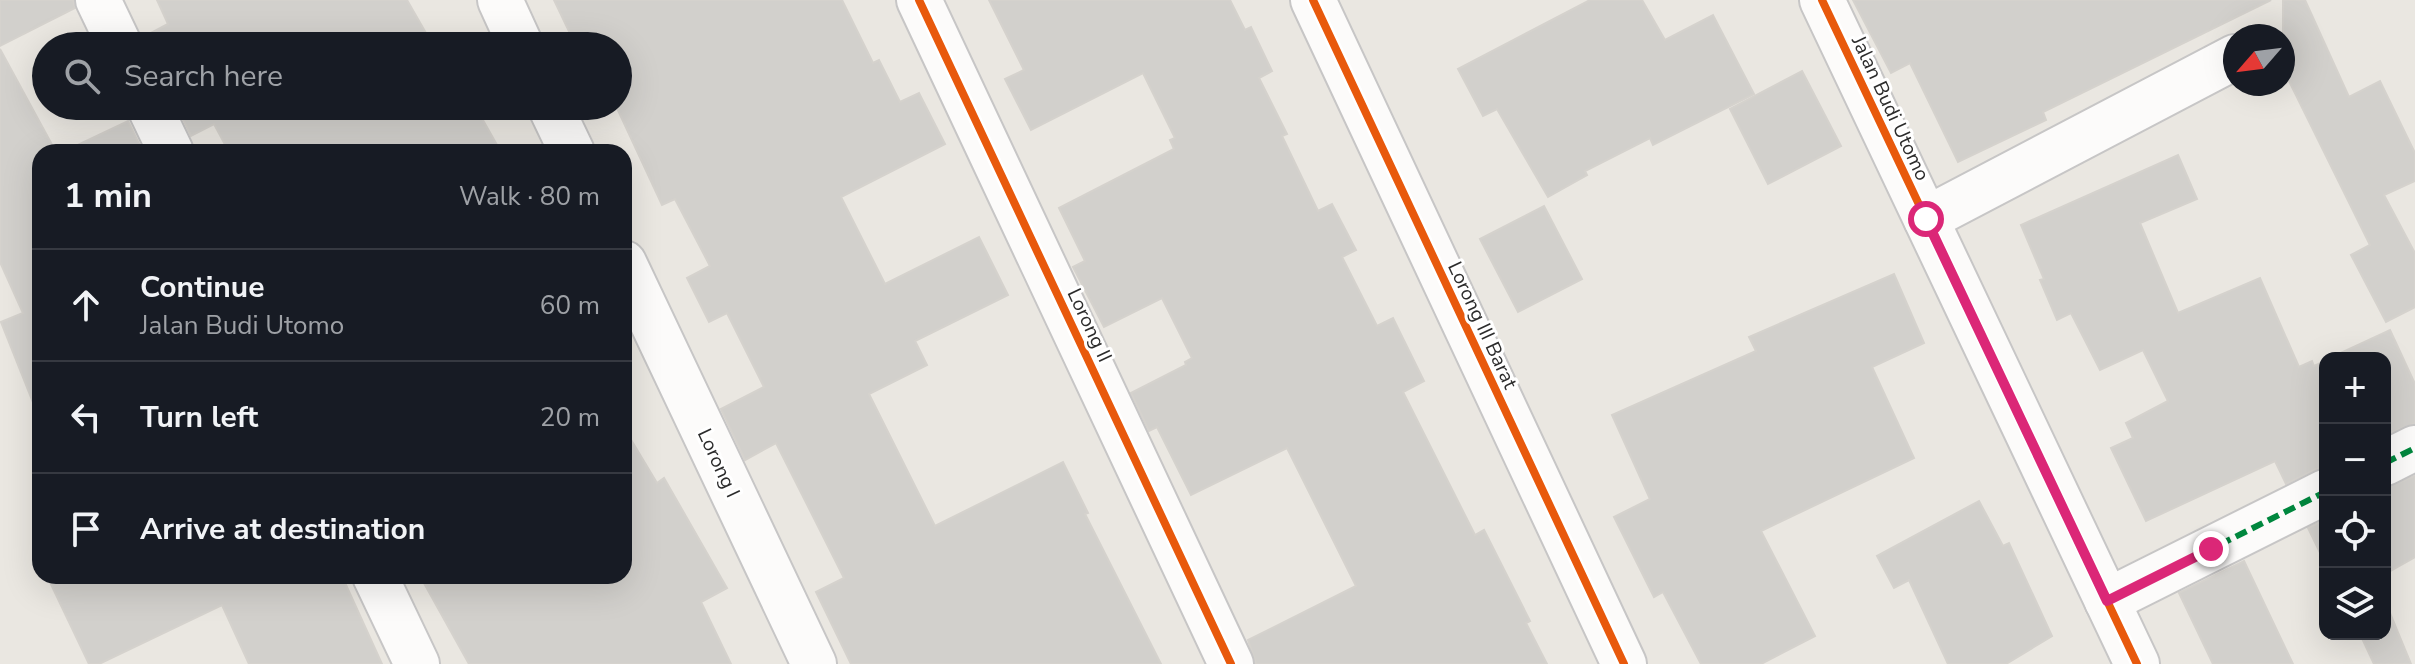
<!DOCTYPE html>
<html lang="en">
<head>
<meta charset="utf-8">
<style>
  :root { --surface:#171b24; --page:#242831; --text:#f1f3f6; --muted:#9ea1a6; --line:#363941 }
  body { margin:0; font-family:"Nunito Sans",sans-serif; background:var(--page); color:var(--text) }
  .controls { position:absolute; right:24px; bottom:24px; display:grid; overflow:hidden; border-radius:16px; box-shadow:0 8px 32px #0002 }
  .controls button { width:72px; height:72px; display:grid; place-items:center; padding:0; border:0; border-bottom:2px solid var(--line); background:var(--surface); color:var(--text); font:40px sans-serif }
  .compass { position:absolute; left:2223px; top:24px; width:72px; height:72px; border-radius:50%; background:var(--surface); box-shadow:0 8px 32px #0002; rotate:242deg }
  .stop { position:absolute; width:24px; height:24px; margin:-18px; border:6px solid #db2777; border-radius:50%; background:#fff }
  .stop.end { background:#db2777; border-color:#fff; box-shadow:0 2px 8px #0008 }
  .list { margin:0; padding:0; list-style:none }
  h2 { display:flex; justify-content:space-between; align-items:center; height:104px; margin:0; padding:0 32px; font-size:34px }
  h2 small { font-size:26px; font-weight:400; color:var(--muted) }
  .list li { display:grid; grid-template-columns:52px 1fr auto; gap:24px; align-items:center; box-sizing:border-box; height:112px; padding:0 32px; border-top:2px solid var(--line) }
  .list b { display:block; font-size:30px; white-space:nowrap }
  .list p { margin:0; font-size:26px; white-space:nowrap; color:var(--muted) }
  .list em { font-size:26px; font-style:normal; color:var(--muted) }
  .icon { flex:none; width:44px; height:44px; fill:none; stroke:currentColor; stroke-width:2; stroke-linecap:round; stroke-linejoin:round }
  .map { position:relative; flex:none; width:2415px; height:664px; overflow:hidden }
  .search { position:absolute; background:var(--surface); box-shadow:0 8px 32px #0002; left:32px; top:32px; width:600px; height:88px; display:flex; align-items:center; gap:20px; box-sizing:border-box; padding:0 28px; border-radius:44px; color:var(--muted); font-size:30px }
  .panel { position:absolute; background:var(--surface); box-shadow:0 8px 32px #0002; left:32px; top:144px; width:600px; height:440px; border-radius:24px }
  .map>svg:first-child { display:block }
  .building { fill:#d2d0cc; stroke:#d5d2cd; stroke-width:2 }
  .lines { fill:none; stroke-linecap:round; stroke-linejoin:round }
  .minor-casing { stroke:#c7c6c6; stroke-width:48 }
  .minor { stroke:#fcfbfa; stroke-width:44 }
  .quiet { stroke:#00873e; stroke-width:6; stroke-dasharray:12 6; stroke-linecap:butt }
  .cycleway-casing { stroke:#fff; stroke-width:13 }
  .cycleway { stroke:#e8590c; stroke-width:8 }
  .route { stroke:#db2777; stroke-width:10 }
  .labels { text-anchor:middle; stroke-width:6; stroke-linejoin:round; paint-order:stroke }
  .street-label { font-size:20px; fill:#2c2c2c; stroke:#fff }
</style>
</head>
<body>
<div class="map">
<svg width="2415" height="664" viewBox="0 0 2415 664">
  <rect width="100%" height="100%" fill="#eae7e1"/>
  <g class="building">
    <path d="M0 0H73L75 8 0 46Z"/>
    <path d="M157 0H407L426 33 401 46H156L149 34 168 24Z"/>
    <path d="M554 0H842L873 63 879 60 900 102 919 93 945 144 841 197 885 284 979 237 1008 295 915 341 927 365 869 394 935 526 1063 462 1088 513 1085 514 1161 664H851L816 592 844 578 776 443 745 460 721 409 764 387 727 313 709 322 687 278 710 266 675 199 662 205 616 106 618 46H576Z"/>
    <path d="M989 0H1230L1245 30 1251 27 1272 71 1259 78 1287 134 1282 136 1318 211 1332 204 1356 250 1342 257 1377 326 1393 318 1424 381 1403 392 1475 535 1484 530 1530 621 1526 623 1547 664H1256L1248 640 1356 586 1287 448 1191 495 1157 427 1149 431 1131 393 1186 365 1185 362 1192 358 1162 298 1104 327 1073 267 1085 261 1059 208 1174 149 1170 140 1175 138 1143 73 1031 130 1005 79 1024 70Z"/>
    <path d="M1590 0H1642L1665 40 1713 15 1754 94 1653 145 1650 138 1585 171 1587 175 1548 197 1497 109 1483 116 1458 69Z"/>
    <path d="M1853 0H2271L2043 112 2046 120 1958 162 1910 63 1891 73Z"/>
    <path d="M2283 0H2305L2349 97 2380 81 2415 153V181L2384 195 2415 253V307L2386 322 2351 255 2370 245 2283 69Z"/>
    <path d="M0 49 56 152H40V415H38L1 322 23 313 0 262Z"/>
    <path d="M1802 71 1841 146 1768 184 1730 109Z"/>
    <path d="M177 106H475L501 152H229L214 124 191 136Z"/>
    <path d="M128 121 143 152H63Z"/>
    <path d="M2178 155 2197 199 2140 223 2178 313 2260 278 2299 367 2312 361 2314 366 2325 361V467L2314 470 2286 484 2275 461 2146 521 2111 448 2133 438 2126 423 2168 401 2143 350 2100 370 2071 313 2057 320 2040 280 2044 279 2021 225Z"/>
    <path d="M1544 206 1582 279 1518 312 1480 239Z"/>
    <path d="M1894 274 1924 343 1872 367 1914 458 1761 531 1815 636 1761 664H1701L1663 592 1654 597 1614 517 1650 499 1612 415 1756 351 1749 337Z"/>
    <path d="M2390 330 2415 384V423L2385 435V358H2330Z"/>
    <path d="M624 428 657 483 664 478 727 588 701 602 731 664H469L420 576H624Z"/>
    <path d="M2415 476V557L2385 574V488Z"/>
    <path d="M1979 501 2003 546 2009 543 2052 636 2006 664H1948L1909 580 1894 588 1877 556Z"/>
    <path d="M2325 520V563L2308 528Z"/>
    <path d="M2244 561 2293 664H2213L2179 593Z"/>
    <path d="M47 576H342L382 664H249L222 605 99 664H89Z"/>
    <path d="M2385 601 2411 664H2374L2360 634H2385Z"/>
  </g>
  <g class="lines">
    <g class="minor-casing">
      <g id="minor">
        <path d="M98 0 120 46"/>
        <path d="M500 0 521 46"/>
        <path d="M919 0 1231 664"/>
        <path d="M1313 0 1624 664"/>
        <path d="M1822 0 2137 664"/>
        <path d="M149 106 171 152"/>
        <path d="M550 106 572 152"/>
        <path d="M1926 219 2235 57"/>
        <path d="M624 263 814 664"/>
        <path d="M2385 463 2415 448"/>
        <path d="M375 576 417 664"/>
        <path d="M2107 601 2325 492"/>
      </g>
    </g>
    <use href="#minor" class="minor"/>
    <g class="quiet">
      <path d="M2385 463 2415 448"/>
      <path d="M2107 601 2325 492"/>
    </g>
    <g class="cycleway-casing">
      <g id="cycleway">
        <path d="M919 0 1231 664"/>
        <path d="M1313 0 1624 664"/>
        <path d="M1822 0 2137 664"/>
      </g>
    </g>
    <use href="#cycleway" class="cycleway"/>
  </g>
  <g class="lines">
    <path class="route" d="M1926 219 2107 601 2211 549"/>
  </g>
  <g class="labels">
    <g class="street-label">
      <text transform="translate(1891 108) rotate(65)" y="7">Jalan Budi Utomo</text>
      <text transform="translate(1090 325) rotate(65)" y="7">Lorong II</text>
      <text transform="translate(1483 325) rotate(65)" y="7">Lorong III Barat</text>
      <text transform="translate(719 463) rotate(65)" y="7">Lorong I</text>
    </g>
  </g>
</svg>
<div class="controls">
<button>+</button>
<button>−</button>
<button><svg class="icon" aria-label="locate" viewBox="0 0 24 24"><circle cx="12" cy="12" r="6"/><path d="M12 2v4M12 18v4M2 12h4M18 12h4"/></svg></button>
<button><svg class="icon" aria-label="layers" viewBox="0 0 24 24"><path d="M12 4l9 5-9 5-9-5zM3 14l9 5 9-5"/></svg></button>
</div>
<svg class="compass" viewBox="-18 -18 36 36"><path d="M0-13l5 13h-10z" fill="#e53935"/><path d="M0 13l5-13h-10z" fill="#9ea1a6"/></svg>
<div class="stop" style="left:1926px;top:219px"></div>
<div class="stop end" style="left:2211px;top:549px"></div>
<div class="search"><svg class="icon" aria-label="search" viewBox="0 0 24 24"><circle cx="10" cy="10" r="6"/><path d="M15 15l6 6"/></svg>Search here</div>
<section class="panel">
<h2>1 min<small>Walk · 80 m</small></h2>
<ul class="list">
<li><svg class="icon" aria-label="ahead" viewBox="0 0 24 24"><path d="M12 20V5M6 11l6-6 6 6"/></svg><div><b>Continue</b><p>Jalan Budi Utomo</p></div><em>60 m</em></li>
<li><svg class="icon" aria-label="left" viewBox="0 0 24 24"><path d="M17 20v-9H6M10 6l-5 5 5 5"/></svg><div><b>Turn left</b></div><em>20 m</em></li>
<li><svg class="icon" aria-label="arrive" viewBox="0 0 24 24"><path d="M6 21V4h12l-3 4 3 4H6"/></svg><div><b>Arrive at destination</b></div></li>
</ul>
</section>
</div>
</body>
</html>
